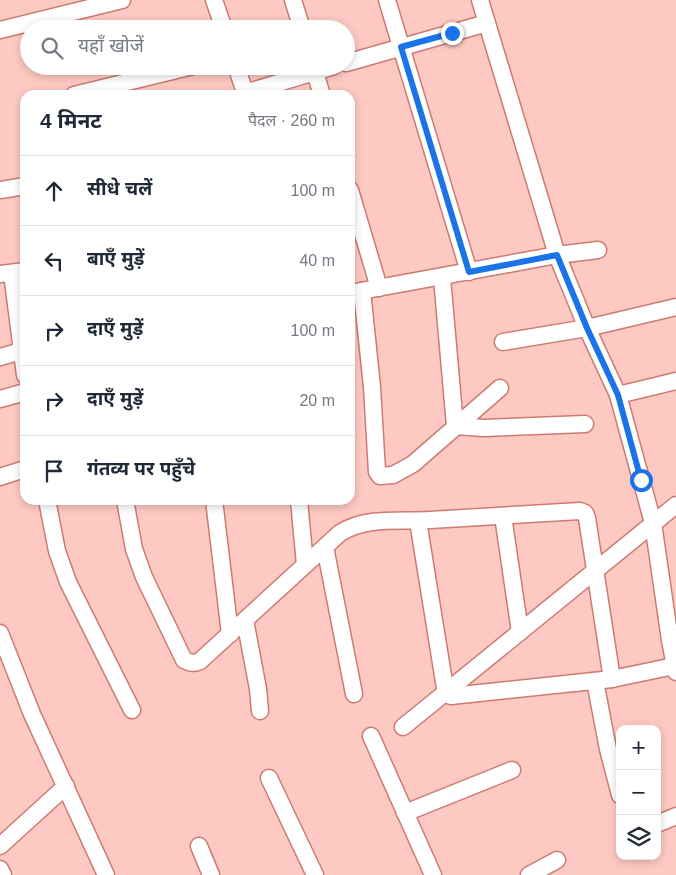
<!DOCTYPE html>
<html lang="hi">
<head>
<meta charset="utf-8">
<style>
  :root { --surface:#fff; --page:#f2f2f3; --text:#1f2937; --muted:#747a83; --line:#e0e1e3 }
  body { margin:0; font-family:Arial,"Noto Sans Devanagari",sans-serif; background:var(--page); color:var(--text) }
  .controls { position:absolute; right:15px; bottom:15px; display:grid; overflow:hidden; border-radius:10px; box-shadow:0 2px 8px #0003 }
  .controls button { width:45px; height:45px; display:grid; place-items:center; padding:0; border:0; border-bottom:1px solid var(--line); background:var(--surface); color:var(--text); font:25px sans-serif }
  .stop { position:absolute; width:15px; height:15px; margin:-11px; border:4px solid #1a73e8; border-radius:50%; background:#fff }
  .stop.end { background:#1a73e8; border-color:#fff; box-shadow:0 1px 5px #0008 }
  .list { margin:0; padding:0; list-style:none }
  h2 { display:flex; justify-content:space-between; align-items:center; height:65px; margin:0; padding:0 20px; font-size:21px }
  h2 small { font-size:16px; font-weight:400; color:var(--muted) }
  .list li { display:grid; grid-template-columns:32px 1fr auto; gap:15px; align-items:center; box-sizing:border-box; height:70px; padding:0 20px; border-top:1px solid var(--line) }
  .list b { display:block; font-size:19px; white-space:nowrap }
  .list em { font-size:16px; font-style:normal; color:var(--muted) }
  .icon { flex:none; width:28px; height:28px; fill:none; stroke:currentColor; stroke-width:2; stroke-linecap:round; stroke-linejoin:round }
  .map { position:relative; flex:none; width:676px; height:875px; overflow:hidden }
  .search { position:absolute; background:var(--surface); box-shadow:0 2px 8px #0003; left:20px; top:20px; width:335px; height:55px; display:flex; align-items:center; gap:12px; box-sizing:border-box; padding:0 18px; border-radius:28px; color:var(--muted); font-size:19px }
  .panel { position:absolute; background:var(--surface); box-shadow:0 2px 8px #0003; left:20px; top:90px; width:335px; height:415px; border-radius:15px }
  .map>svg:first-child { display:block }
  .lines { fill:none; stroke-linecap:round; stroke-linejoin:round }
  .minor-casing { stroke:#cc7b72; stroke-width:19 }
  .minor { stroke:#fff; stroke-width:16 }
  .route { stroke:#1a73e8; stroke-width:6 }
</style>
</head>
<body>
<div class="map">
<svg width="676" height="875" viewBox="0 0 676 875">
  <rect width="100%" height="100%" fill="#fec9c2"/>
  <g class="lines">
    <g class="minor-casing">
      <g id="minor">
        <path d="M214 0 224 29"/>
        <path d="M293 0 302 29"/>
        <path d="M387 0 469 272"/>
        <path d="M480 0 557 255 587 328 618 395 653 523 670 640 676 672"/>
        <path d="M0 30 122 0"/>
        <path d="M346 63 487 23"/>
        <path d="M236 66 246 95"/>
        <path d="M313 66 322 95"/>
        <path d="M245 93 334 66"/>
        <path d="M74 95 193 66"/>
        <path d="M0 190 25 186"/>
        <path d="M350 190 379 288"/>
        <path d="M12 273 25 375"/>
        <path d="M0 274 25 271"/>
        <path d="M442 278 455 426 484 428 585 424"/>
        <path d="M362 291 372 387 377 472 380 476 393 475 413 464 500 388"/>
        <path d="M350 293 557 255 598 250"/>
        <path d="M503 342 587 328 676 307"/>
        <path d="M0 357 25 350"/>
        <path d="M618 395 676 381"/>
        <path d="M0 399 25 392"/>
        <path d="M0 477 25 469"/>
        <path d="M47 500 57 551 68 582 132 710"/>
        <path d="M125 500 134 549 144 577 184 660C190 663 194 664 200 661L340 533C367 516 400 522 430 520 480 517 530 514 580 511L585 513 587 518 612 679"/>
        <path d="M214 500 230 634"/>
        <path d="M299 500 305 565"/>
        <path d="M503 516 520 632"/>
        <path d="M418 521 445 688 451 696 612 679 674 666"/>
        <path d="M325 547 354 694"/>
        <path d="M245 620 258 689 260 711"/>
        <path d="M0 633 32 714 106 875"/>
        <path d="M595 681 608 749 620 795"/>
        <path d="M403 727 676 505"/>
        <path d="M371 736 433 875"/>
        <path d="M269 778 315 875"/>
        <path d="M405 813 512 770"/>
        <path d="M657 824 676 816"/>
        <path d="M0 846 66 786"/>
        <path d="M199 846 211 875"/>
        <path d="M0 869 3 875"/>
        <path d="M529 875 557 860"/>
      </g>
    </g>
    <use href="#minor" class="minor"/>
  </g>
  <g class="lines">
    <path class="route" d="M452 33 401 47 469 272 557 255 587 328 618 395 641 480"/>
  </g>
</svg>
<div class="controls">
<button>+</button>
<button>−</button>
<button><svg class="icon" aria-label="layers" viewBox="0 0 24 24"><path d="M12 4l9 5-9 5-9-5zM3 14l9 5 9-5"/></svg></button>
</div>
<div class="stop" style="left:641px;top:480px"></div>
<div class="stop end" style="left:452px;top:33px"></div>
<div class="search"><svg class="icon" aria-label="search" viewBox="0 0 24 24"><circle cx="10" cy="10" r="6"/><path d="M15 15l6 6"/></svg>यहाँ खोजें</div>
<section class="panel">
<h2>4 मिनट<small>पैदल · 260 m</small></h2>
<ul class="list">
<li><svg class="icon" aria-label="ahead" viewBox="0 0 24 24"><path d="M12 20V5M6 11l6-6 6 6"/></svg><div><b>सीधे चलें</b></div><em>100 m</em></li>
<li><svg class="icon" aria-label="left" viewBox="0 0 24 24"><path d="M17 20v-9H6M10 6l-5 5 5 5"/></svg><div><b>बाएँ मुड़ें</b></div><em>40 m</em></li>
<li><svg class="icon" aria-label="right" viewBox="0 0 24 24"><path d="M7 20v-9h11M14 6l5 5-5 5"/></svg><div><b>दाएँ मुड़ें</b></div><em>100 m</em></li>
<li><svg class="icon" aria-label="right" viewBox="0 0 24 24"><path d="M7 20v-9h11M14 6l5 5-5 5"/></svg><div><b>दाएँ मुड़ें</b></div><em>20 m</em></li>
<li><svg class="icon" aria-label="arrive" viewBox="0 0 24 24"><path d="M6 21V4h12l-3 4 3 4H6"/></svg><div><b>गंतव्य पर पहुँचे</b></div></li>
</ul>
</section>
</div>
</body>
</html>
